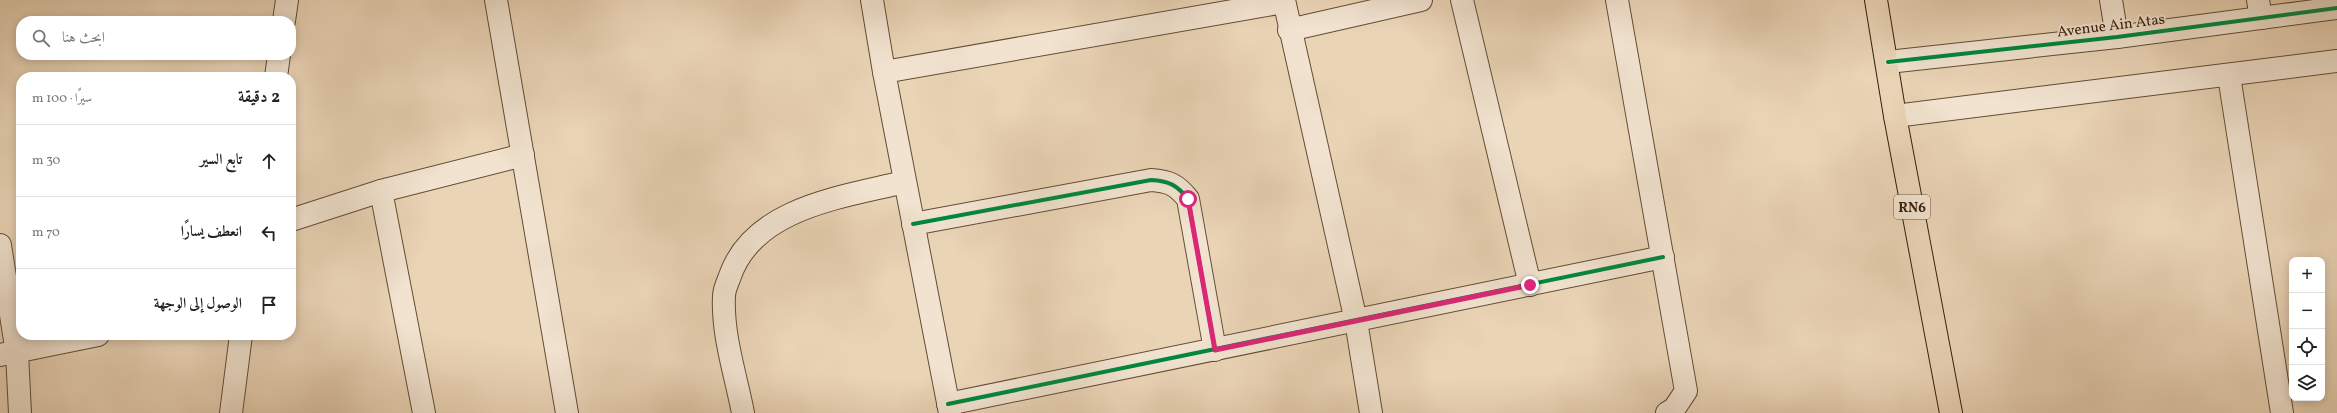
<!DOCTYPE html>
<html lang="ar">
<head>
<meta charset="utf-8">
<style>
  :root { --surface:#fff; --page:#f2f2f2; --text:#222; --muted:#767676; --line:#e0e0e0 }
  body { margin:0; font-family:Vollkorn,Amiri,serif; background:var(--page); color:var(--text); direction:rtl }
  .controls { position:absolute; right:12px; bottom:12px; display:grid; overflow:hidden; border-radius:8px; box-shadow:0 2px 10px #0003 }
  .controls button { width:36px; height:36px; display:grid; place-items:center; padding:0; border:0; border-bottom:1px solid var(--line); background:var(--surface); color:var(--text); font:20px sans-serif }
  .stop { position:absolute; width:12px; height:12px; margin:-9px; border:3px solid #db2777; border-radius:50%; background:#fff }
  .stop.end { background:#db2777; border-color:#fff; box-shadow:0 1px 4px #0008 }
  .list { margin:0; padding:0; list-style:none }
  h2 { display:flex; justify-content:space-between; align-items:center; height:52px; margin:0; padding:0 16px; font-size:17px }
  h2 small { font-size:13px; font-weight:400; color:var(--muted) }
  .list li { display:grid; grid-template-columns:26px 1fr auto; gap:12px; align-items:center; box-sizing:border-box; height:72px; padding:0 16px; border-top:1px solid var(--line) }
  .list b { display:block; font-size:15px; white-space:nowrap }
  .list em { font-size:13px; font-style:normal; color:var(--muted) }
  .icon { flex:none; width:22px; height:22px; fill:none; stroke:currentColor; stroke-width:2; stroke-linecap:round; stroke-linejoin:round }
  .map { position:relative; flex:none; width:2337px; height:413px; overflow:hidden; direction:ltr }
  .search { position:absolute; background:var(--surface); box-shadow:0 2px 10px #0003; left:16px; top:16px; width:280px; height:44px; display:flex; align-items:center; gap:10px; box-sizing:border-box; padding:0 14px; border-radius:16px; color:var(--muted); font-size:15px }
  .panel { position:absolute; background:var(--surface); box-shadow:0 2px 10px #0003; left:16px; top:72px; width:280px; height:268px; border-radius:16px; direction:rtl }
  .map>svg:first-child { display:block }
  .lines { fill:none; stroke-linecap:round; stroke-linejoin:round }
  .minor-casing { stroke:#634c34; stroke-width:24 }
  .major-casing { stroke:#361e09; stroke-width:24 }
  .minor { stroke:#f1e3d0; stroke-width:22 }
  .major { stroke:#ead4b6; stroke-width:22 }
  .cycleway-casing { stroke:#f1e3d0; stroke-width:6 }
  .cycleway { stroke:#00873e; stroke-width:4 }
  .route { stroke:#db2777; stroke-width:5 }
  .labels { text-anchor:middle; stroke-width:4; stroke-linejoin:round; paint-order:stroke }
  .shield { fill:#f1e3d0; stroke:#6e5945; stroke-width:1 }
  .shield-label { font-size:14px; font-weight:bold; fill:#361e09 }
  .street-label { font-size:15px; fill:#361e09; stroke:#f1e3d0 }
</style>
</head>
<body>
<div class="map">
<svg width="2337" height="413" viewBox="0 0 2337 413">
  <rect width="100%" height="100%" fill="#ead4b6"/>
  <filter id="stains"><feTurbulence type="fractalNoise" baseFrequency=".005" numOctaves="4"/><feColorMatrix values="0 0 0 0 .2 0 0 0 0 .09 0 0 0 0 .02 0 0 0 .5 -.17"/></filter>
  <radialGradient id="worn" r=".72"><stop offset=".6" stop-color="#630" stop-opacity="0"/><stop offset="1" stop-color="#630" stop-opacity=".3"/></radialGradient>
  <g class="lines">
    <g class="minor-casing">
      <g id="minor">
        <path d="M496 0 567 413"/>
        <path d="M872 0 884 72 950 413"/>
        <path d="M1284 0 1356 321 1371 413"/>
        <path d="M1462 0 1530 285"/>
        <path d="M1617 0 1686 391 1674 409 1667 413"/>
        <path d="M2111 0 2117 37"/>
        <path d="M2258 0 2261 18"/>
        <path d="M284 21 287 0"/>
        <path d="M1289 30 1421 0"/>
        <path d="M1888 62 2117 37 2337 8"/>
        <path d="M884 72 1284 2"/>
        <path d="M2229 76 2282 413"/>
        <path d="M276 77 279 55"/>
        <path d="M1895 116 2337 61"/>
        <path d="M381 191 424 413"/>
        <path d="M291 220 381 191 523 155"/>
        <path d="M913 224 1151 180C1169 181 1177 185 1188 199L1215 350"/>
        <path d="M0 245 17 353 20 413"/>
        <path d="M0 355 98 335"/>
        <path d="M948 404 1663 257"/>
        <path d="M231 413 241 335"/>
        <path d="M743 413C736 376 722 335 724 296 724 289 728 282 730 276 754 207 844 197 904 182"/>
      </g>
    </g>
    <g class="major-casing">
      <path id="major" d="M1876 0 1895 116 1951 413"/>
    </g>
    <use href="#minor" class="minor"/>
    <use href="#major" class="major"/>
    <g class="cycleway-casing">
      <g id="cycleway">
        <path d="M1888 62 2117 37 2337 8"/>
        <path d="M913 224 1151 180C1169 181 1177 185 1188 199L1215 350"/>
        <path d="M948 404 1663 257"/>
      </g>
    </g>
    <use href="#cycleway" class="cycleway"/>
  </g>
  <g class="lines">
    <path class="route" d="M1188 199 1215 350 1530 285"/>
  </g>
  <g class="labels">
    <rect class="shield" x="1894" y="195" width="36" height="24" rx="3"/>
    <g class="shield-label">
      <text x="1912" y="212">RN6</text>
    </g>
    <g class="street-label">
      <text transform="translate(2111 25) rotate(-7)" y="5">Avenue Ain Atas</text>
    </g>
  </g>
  <rect width="100%" height="100%" filter="url(#stains)"/>
  <rect width="100%" height="100%" fill="url(#worn)"/>
</svg>
<div class="controls">
<button>+</button>
<button>−</button>
<button><svg class="icon" aria-label="locate" viewBox="0 0 24 24"><circle cx="12" cy="12" r="6"/><path d="M12 2v4M12 18v4M2 12h4M18 12h4"/></svg></button>
<button><svg class="icon" aria-label="layers" viewBox="0 0 24 24"><path d="M12 4l9 5-9 5-9-5zM3 14l9 5 9-5"/></svg></button>
</div>
<div class="stop" style="left:1188px;top:199px"></div>
<div class="stop end" style="left:1530px;top:285px"></div>
<div class="search"><svg class="icon" aria-label="search" viewBox="0 0 24 24"><circle cx="10" cy="10" r="6"/><path d="M15 15l6 6"/></svg>ابحث هنا</div>
<section class="panel">
<h2>2 دقيقة<small>سيرًا · 100 m</small></h2>
<ul class="list">
<li><svg class="icon" aria-label="ahead" viewBox="0 0 24 24"><path d="M12 20V5M6 11l6-6 6 6"/></svg><div><b>تابع السير</b></div><em>30 m</em></li>
<li><svg class="icon" aria-label="left" viewBox="0 0 24 24"><path d="M17 20v-9H6M10 6l-5 5 5 5"/></svg><div><b>انعطف يسارًا</b></div><em>70 m</em></li>
<li><svg class="icon" aria-label="arrive" viewBox="0 0 24 24"><path d="M6 21V4h12l-3 4 3 4H6"/></svg><div><b>الوصول إلى الوجهة</b></div></li>
</ul>
</section>
</div>
</body>
</html>
